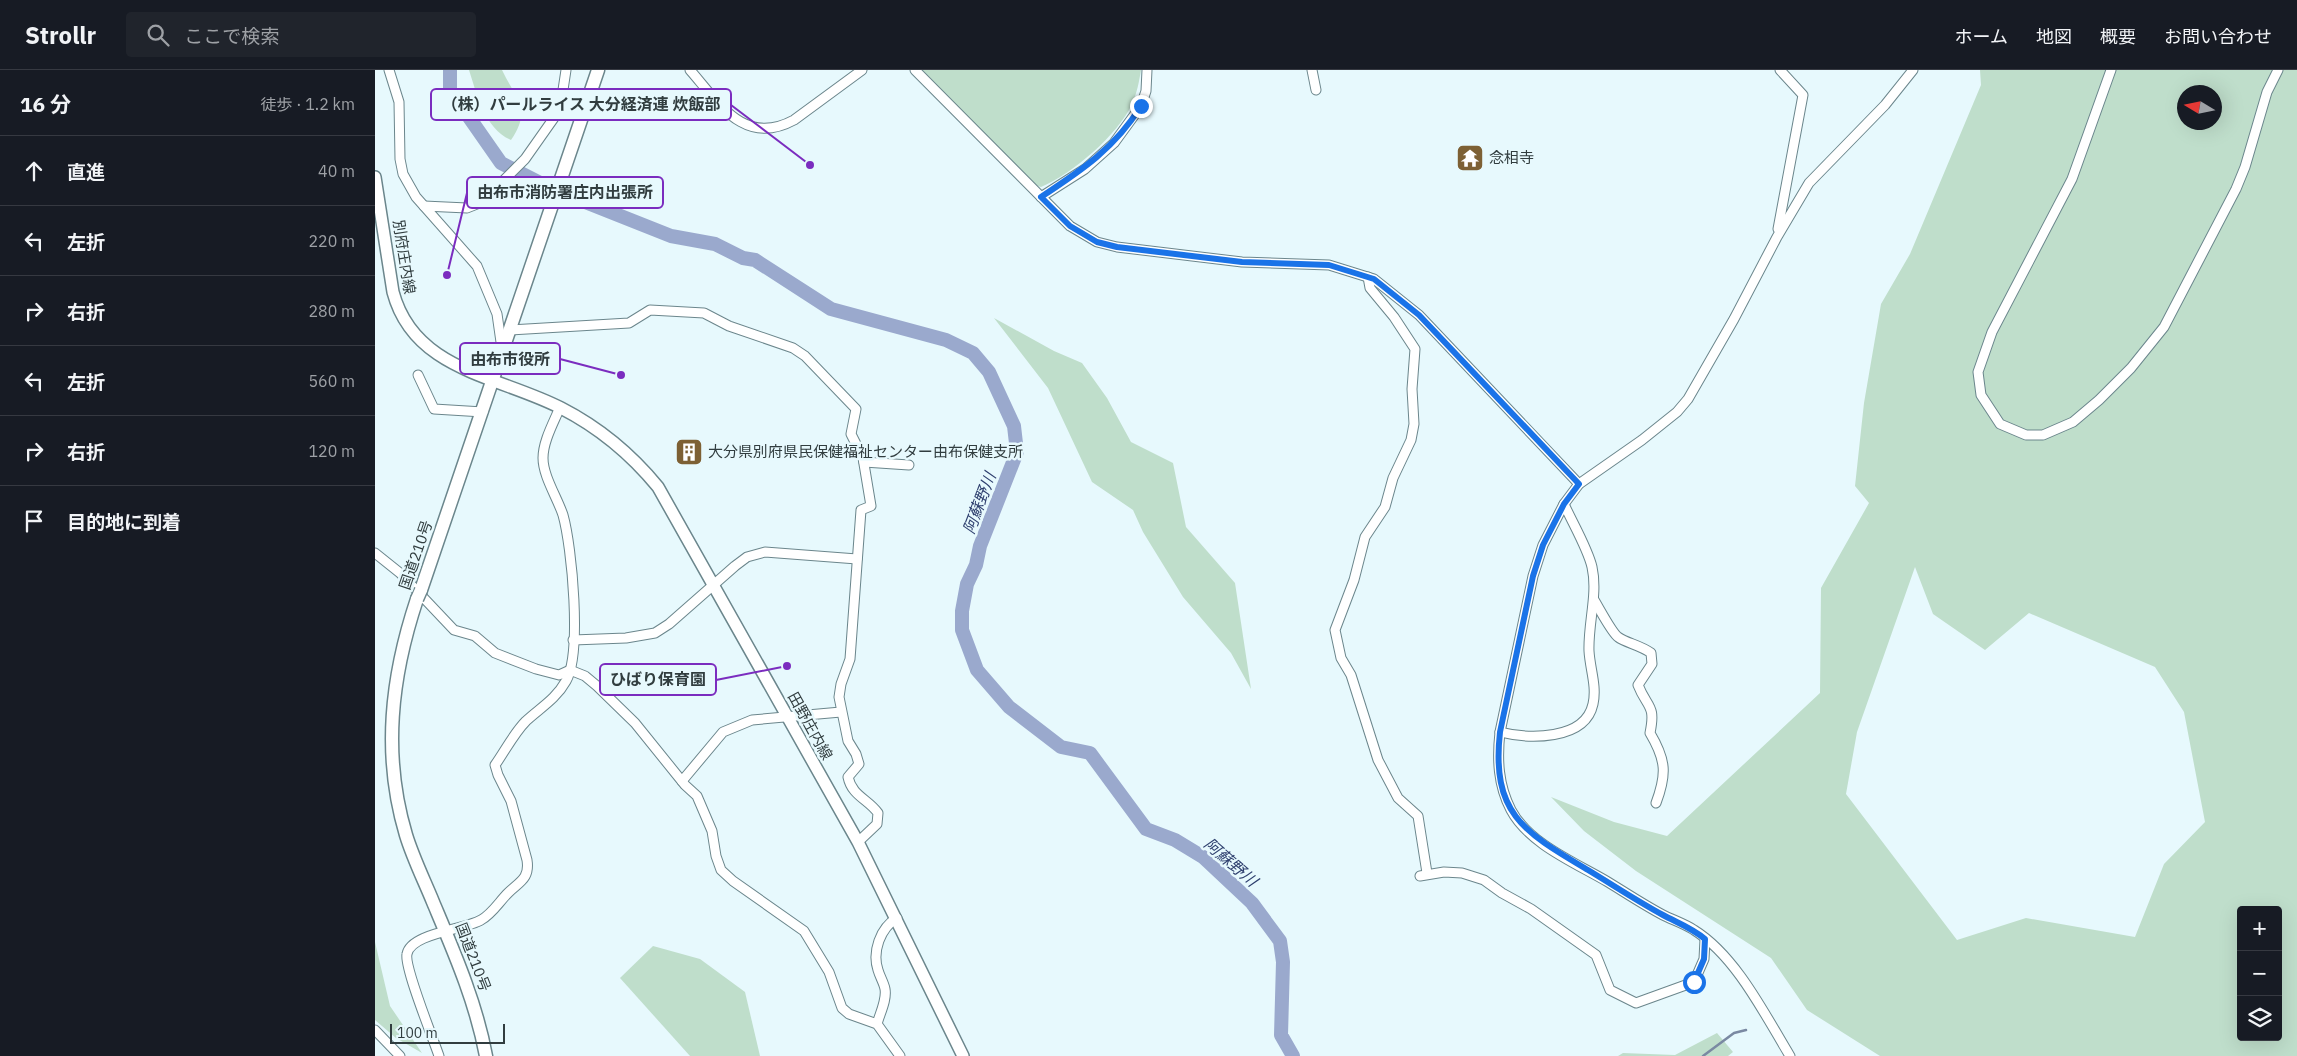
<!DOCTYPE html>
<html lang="ja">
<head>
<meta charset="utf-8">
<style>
  :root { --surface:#171b24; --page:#20242c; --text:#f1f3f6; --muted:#9ea1a6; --line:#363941 }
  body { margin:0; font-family:"IBM Plex Sans","Noto Sans JP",sans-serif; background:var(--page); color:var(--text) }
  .controls { position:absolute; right:15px; bottom:15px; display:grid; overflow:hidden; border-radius:5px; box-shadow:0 5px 20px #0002 }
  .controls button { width:45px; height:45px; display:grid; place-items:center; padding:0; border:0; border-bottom:1px solid var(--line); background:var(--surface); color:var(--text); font:25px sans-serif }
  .compass { position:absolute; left:1802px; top:15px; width:45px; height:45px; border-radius:50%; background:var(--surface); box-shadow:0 5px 20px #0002; rotate:280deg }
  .scale { position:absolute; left:15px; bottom:12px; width:115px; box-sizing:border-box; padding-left:5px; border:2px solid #313d3f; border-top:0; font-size:14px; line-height:18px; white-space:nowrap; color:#313d3f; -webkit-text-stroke:4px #e7f9fd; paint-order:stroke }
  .stop { position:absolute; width:15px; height:15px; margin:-11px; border:4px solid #1a73e8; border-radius:50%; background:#fff }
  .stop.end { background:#1a73e8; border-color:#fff; box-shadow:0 1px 5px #0008 }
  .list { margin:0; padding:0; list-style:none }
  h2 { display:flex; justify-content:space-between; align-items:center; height:65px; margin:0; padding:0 20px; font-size:21px }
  h2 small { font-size:16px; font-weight:400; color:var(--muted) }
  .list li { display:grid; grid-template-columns:32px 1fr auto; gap:15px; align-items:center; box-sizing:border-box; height:70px; padding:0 20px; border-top:1px solid var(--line) }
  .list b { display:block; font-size:19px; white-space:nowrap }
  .list em { font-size:16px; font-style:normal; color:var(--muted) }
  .icon { flex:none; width:28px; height:28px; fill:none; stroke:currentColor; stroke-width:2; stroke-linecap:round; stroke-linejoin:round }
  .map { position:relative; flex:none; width:1922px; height:986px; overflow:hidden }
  header { display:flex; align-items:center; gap:30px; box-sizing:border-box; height:70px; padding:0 25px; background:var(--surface); border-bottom:1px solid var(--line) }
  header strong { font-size:24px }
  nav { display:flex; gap:28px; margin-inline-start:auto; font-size:18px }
  .search { width:350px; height:45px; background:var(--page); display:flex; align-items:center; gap:12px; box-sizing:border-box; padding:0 18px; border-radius:5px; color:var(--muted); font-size:19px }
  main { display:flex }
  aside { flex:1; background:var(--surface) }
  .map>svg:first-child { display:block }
  .green { fill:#bfdecb; fill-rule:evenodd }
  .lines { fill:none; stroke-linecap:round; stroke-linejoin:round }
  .stream { stroke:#7a89a2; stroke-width:2.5 }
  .river { stroke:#9aa9cd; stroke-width:14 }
  .minor-casing { stroke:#6b868c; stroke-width:11 }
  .major-casing { stroke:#6b868c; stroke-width:14 }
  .highway-casing { stroke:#6b868c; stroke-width:15 }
  .minor { stroke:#fff; stroke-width:9 }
  .major { stroke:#fff; stroke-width:11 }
  .highway { stroke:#fff; stroke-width:12 }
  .highway-bridge-casing { stroke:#6b868c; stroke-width:15; stroke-linecap:butt }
  .highway-bridge { stroke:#fff; stroke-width:12 }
  .route { stroke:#1a73e8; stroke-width:6 }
  .labels { text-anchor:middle; stroke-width:5; stroke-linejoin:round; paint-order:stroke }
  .poi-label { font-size:15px; fill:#313d3f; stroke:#e7f9fd; text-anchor:start }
  .street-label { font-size:15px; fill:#313d3f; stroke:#e7f9fd }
  .water-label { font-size:16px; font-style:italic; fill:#2e3f6e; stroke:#e7f9fd }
  .leader { fill:none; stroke:#7b2cbf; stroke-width:2 }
  .callout-dot { fill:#7b2cbf; stroke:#e7f9fd; stroke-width:2 }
  .callout { fill:#e7f9fd; stroke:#7b2cbf; stroke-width:2 }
  .callout-label { font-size:16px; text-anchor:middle; font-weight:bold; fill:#313d3f }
</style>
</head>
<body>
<header>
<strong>Strollr</strong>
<div class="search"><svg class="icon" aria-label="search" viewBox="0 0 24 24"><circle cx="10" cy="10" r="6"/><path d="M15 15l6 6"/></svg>ここで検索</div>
<nav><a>ホーム</a><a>地図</a><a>概要</a><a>お問い合わせ</a></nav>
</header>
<main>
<aside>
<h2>16 分<small>徒歩 · 1.2 km</small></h2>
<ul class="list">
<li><svg class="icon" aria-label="ahead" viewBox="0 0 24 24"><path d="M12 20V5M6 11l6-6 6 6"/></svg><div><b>直進</b></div><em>40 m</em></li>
<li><svg class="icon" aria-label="left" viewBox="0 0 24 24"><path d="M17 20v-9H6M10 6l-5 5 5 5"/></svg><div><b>左折</b></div><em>220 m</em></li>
<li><svg class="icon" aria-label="right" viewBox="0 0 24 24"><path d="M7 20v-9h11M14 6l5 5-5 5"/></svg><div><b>右折</b></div><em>280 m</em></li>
<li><svg class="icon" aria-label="left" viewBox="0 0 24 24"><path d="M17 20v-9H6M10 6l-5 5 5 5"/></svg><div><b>左折</b></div><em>560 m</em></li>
<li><svg class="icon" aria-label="right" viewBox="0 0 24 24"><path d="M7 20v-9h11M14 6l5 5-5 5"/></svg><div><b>右折</b></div><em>120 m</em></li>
<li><svg class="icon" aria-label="arrive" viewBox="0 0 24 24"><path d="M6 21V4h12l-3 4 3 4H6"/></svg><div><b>目的地に到着</b></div></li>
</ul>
</aside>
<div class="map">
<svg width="1922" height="986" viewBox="0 0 1922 986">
  <rect width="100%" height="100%" fill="#e7f9fd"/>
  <g class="green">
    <path d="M94 0H127C141 29 157 40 136 70 110 59 102 25 94 0Z"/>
    <path d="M545 0H766C764 12 762 23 757 34 743 65 697 104 666 117L660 115Z"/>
    <path d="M1605 0H1922V986H1505L1432 940 1396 888 1261 801 1209 761 1176 727 1239 752 1292 766 1445 623 1446 518 1494 433 1480 416 1489 333 1506 234 1535 184 1606 15ZM1810 22H1840V52H1810ZM1540 497 1558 544 1610 580 1654 543 1780 597 1809 642 1830 752 1789 794 1760 867 1651 848 1582 870 1471 724 1482 662ZM1866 840H1903V967H1866Z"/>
    <path d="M619 248 679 281 707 293 732 328 756 372 798 393 811 457 860 513 876 619 856 583 808 527 768 462 758 440 717 412 673 318Z"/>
    <path d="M0 872 15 936 47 983 21 968 0 950Z"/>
    <path d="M278 876 325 889 370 922 385 986H315L245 908Z"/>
    <path d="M1342 963 1358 982 1353 986H1243L1248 983 1300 985Z"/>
  </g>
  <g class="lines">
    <path class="stream" d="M1328 986 1359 963 1371 960"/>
    <path class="river" d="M75 0V20L126 93 175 118 296 166 340 174 368 188 380 190 456 239 571 270 598 283 614 302 639 356 642 382 605 476 601 495 592 514 587 541V560L602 600 634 637 686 677 715 683 771 759 800 770 828 787 877 833 905 871 908 892 906 965 918 986"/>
    <g class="minor-casing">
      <g id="minor">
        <path d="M14 0 24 32 25 89 28 104 41 127 102 196 122 244 127 279"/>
        <path d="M315 0C344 33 369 77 419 50L487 0"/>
        <path d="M540 0 695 156 722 172 742 177 867 192 954 195 999 209 1044 245 1204 414"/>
        <path d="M937 0 941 20"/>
        <path d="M1736 0 1697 109 1617 262 1603 302 1606 325 1625 354 1651 365H1668L1698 352 1724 330 1756 298 1789 257 1861 119 1870 97 1892 22 1903 0"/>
        <path d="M666 127 710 99 739 73 766 36 771 21 772 0"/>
        <path d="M49 136 92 138 107 132 150 89 181 45 186 33 191 0"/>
        <path d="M1403 159 1428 25 1405 0"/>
        <path d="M993 207 995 218 1019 247 1040 279 1037 319 1039 354 1036 370 1018 408 1010 437 990 467 979 510 960 560 966 588 976 605 1003 690 1023 728 1043 746 1052 803"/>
        <path d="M135 260 254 253 275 240 329 243 354 256 418 278 430 286 481 339 476 364 488 388 496 436 486 440 475 589 466 614 464 627 473 671 481 684 484 694 473 707C477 726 493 729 503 743L502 754 483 772"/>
        <path d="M43 305 59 339 108 342"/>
        <path d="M489 392 534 395"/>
        <path d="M0 483 25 503 79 560 100 566 120 583 161 599 184 605 195 600 210 606 222 616 260 653 310 715 322 726 337 761 341 786 346 800 358 811 429 861 454 902 467 938 474 944 502 954 525 986"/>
        <path d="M1219 530C1224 538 1237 563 1243 567 1251 573 1265 575 1276 583L1277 594 1263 615C1272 638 1281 634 1275 663 1291 690 1292 704 1281 733"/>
        <path d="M198 570 251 568 280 563 294 554 360 496 372 487 390 482 482 489"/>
        <path d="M1125 662C1153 669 1210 671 1218 634 1222 616 1215 599 1214 581 1213 553 1223 524 1217 497 1213 479 1197 452 1189 434"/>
        <path d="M307 711 348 662 377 650 466 642"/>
        <path d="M1045 806 1069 802 1087 803 1109 810 1127 823 1156 839 1221 885 1235 920 1261 933 1319 912 1329 889 1330 869"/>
        <path d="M502 954C505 943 512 930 510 919 509 913 505 907 503 900 497 882 505 858 522 848"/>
        <path d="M0 960 25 986"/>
        <path d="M64 986C58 968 29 897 32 884 36 863 89 860 106 850 117 844 124 832 133 823 144 812 155 809 152 790L136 731 123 705 120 695C130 681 139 663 151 651 165 638 181 629 191 611 207 583 197 477 188 445 182 427 168 406 168 388 168 371 179 352 185 337"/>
        <path d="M1415 986C1390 945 1361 886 1319 860 1310 854 1298 850 1288 845 1269 835 1251 823 1233 812 1201 793 1154 774 1136 740 1123 715 1122 689 1125 662L1158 506 1168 475 1189 434 1204 414 1267 370 1302 342 1313 329 1359 249 1402 167 1434 113 1510 35 1538 0"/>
      </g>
    </g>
    <g class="major-casing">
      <path id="major" d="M0 107 18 222C39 301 124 306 186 338 225 358 256 384 283 417L483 772 588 986"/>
    </g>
    <g class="highway-casing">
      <g id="highway">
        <path d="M46 520 223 0"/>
        <path d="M42 529C16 607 7 685 31 765 38 788 49 810 58 832 79 882 101 932 111 986"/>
      </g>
    </g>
    <use href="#minor" class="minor"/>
    <use href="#major" class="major"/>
    <use href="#highway" class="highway"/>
    <g class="highway-bridge-casing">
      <path id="highway-bridge" d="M42 529 46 520"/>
    </g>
    <use href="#highway-bridge" class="highway-bridge"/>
  </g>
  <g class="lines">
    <path class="route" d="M766 36C740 78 707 100 666 127L695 156 722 172 742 177 867 192 954 195 999 209 1044 245 1204 414 1189 434 1168 475 1158 506 1125 662C1116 744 1149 762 1213 800 1238 815 1262 831 1288 845 1303 853 1317 858 1330 869L1329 889 1319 912"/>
  </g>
  <defs>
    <g id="temple-square" transform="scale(1.4375)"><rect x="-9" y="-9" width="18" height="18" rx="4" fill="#7d6034" stroke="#e7f9fd"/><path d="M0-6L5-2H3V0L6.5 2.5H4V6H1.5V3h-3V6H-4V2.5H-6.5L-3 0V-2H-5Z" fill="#fff"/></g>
    <g id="building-square" transform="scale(1.4375)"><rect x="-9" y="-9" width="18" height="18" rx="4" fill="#7d6034" stroke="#e7f9fd"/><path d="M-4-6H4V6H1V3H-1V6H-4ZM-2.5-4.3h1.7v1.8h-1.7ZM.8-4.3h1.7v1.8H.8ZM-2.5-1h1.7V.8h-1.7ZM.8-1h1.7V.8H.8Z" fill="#fff"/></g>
  </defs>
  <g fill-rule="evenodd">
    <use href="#temple-square" x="1095" y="88"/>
    <use href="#building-square" x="314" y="382"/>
  </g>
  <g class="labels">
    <g class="poi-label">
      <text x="1114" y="93">念相寺</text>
      <text x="333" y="387">大分県別府県民保健福祉センター由布保健支所</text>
    </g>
    <g class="street-label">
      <text transform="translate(29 187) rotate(81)" y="5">別府庄内線</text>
      <text transform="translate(41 485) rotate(-71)" y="5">国道210号</text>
      <text transform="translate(435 656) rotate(61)" y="5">田野庄内線</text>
      <text transform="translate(98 887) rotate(69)" y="5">国道210号</text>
    </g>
    <g class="water-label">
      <text transform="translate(604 433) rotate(-69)" y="6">阿蘇野川</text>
      <text transform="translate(856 792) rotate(41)" y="6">阿蘇野川</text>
    </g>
  </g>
  <path class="leader" d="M435 95L356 35M72 205L92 123M246 305L185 289M412 596L341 610"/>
  <g class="callout-dot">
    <circle cx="435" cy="95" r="5"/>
    <circle cx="72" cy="205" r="5"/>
    <circle cx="246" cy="305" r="5"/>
    <circle cx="412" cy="596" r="5"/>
  </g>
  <g class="callout">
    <rect x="56" y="19" width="300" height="31" rx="5"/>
    <rect x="92" y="107" width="196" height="31" rx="5"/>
    <rect x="85" y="273" width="100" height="31" rx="5"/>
    <rect x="225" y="594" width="116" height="31" rx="5"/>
  </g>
  <g class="callout-label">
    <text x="206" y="40">（株）パールライス 大分経済連 炊飯部</text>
    <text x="190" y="128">由布市消防署庄内出張所</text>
    <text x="135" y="295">由布市役所</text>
    <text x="283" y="615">ひばり保育園</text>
  </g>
</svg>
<div class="controls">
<button>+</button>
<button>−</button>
<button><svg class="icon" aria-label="layers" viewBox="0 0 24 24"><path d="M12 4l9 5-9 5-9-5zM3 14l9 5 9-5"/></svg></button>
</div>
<svg class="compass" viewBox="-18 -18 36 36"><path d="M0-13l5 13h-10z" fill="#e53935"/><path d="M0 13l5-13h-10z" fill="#9ea1a6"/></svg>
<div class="scale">100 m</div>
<div class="stop" style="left:1319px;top:912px"></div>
<div class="stop end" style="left:766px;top:36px"></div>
</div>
</main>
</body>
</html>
